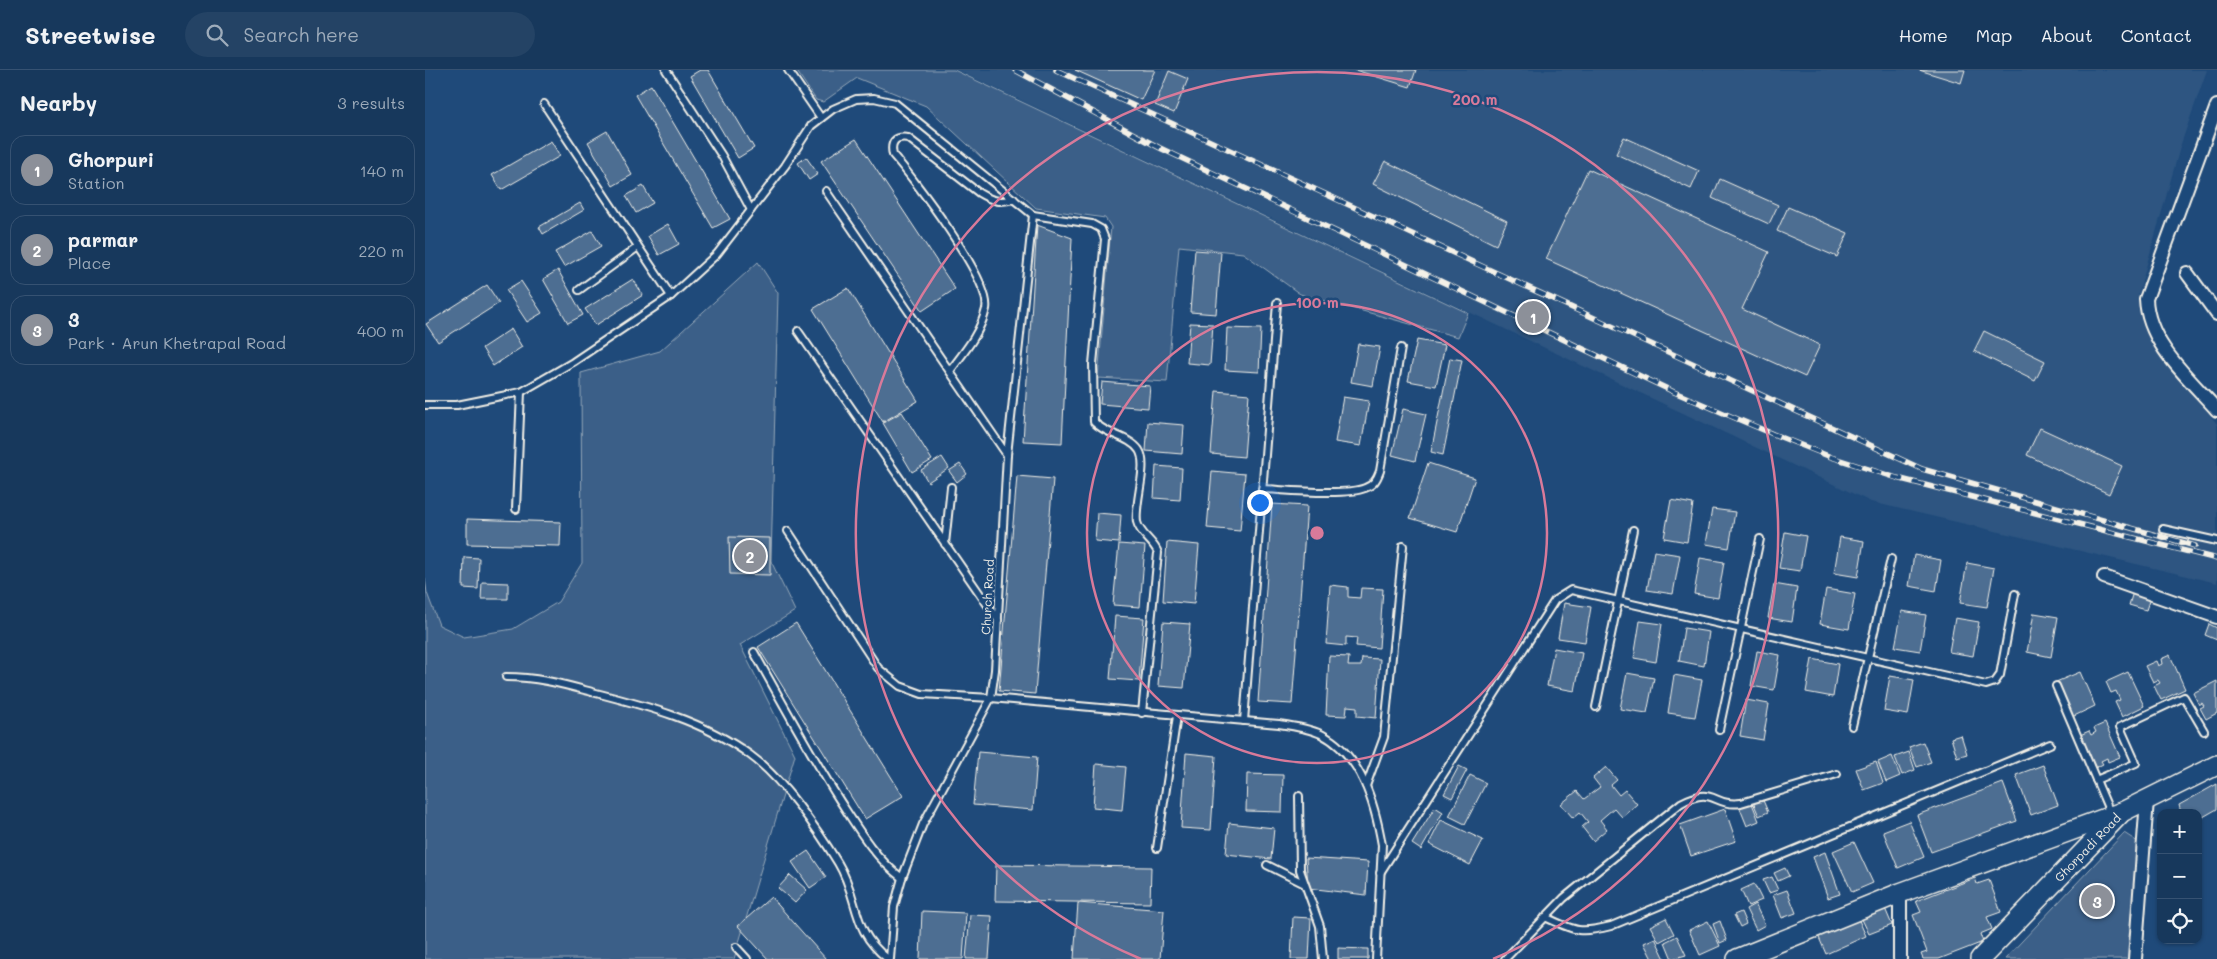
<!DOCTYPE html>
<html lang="en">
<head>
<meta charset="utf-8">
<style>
  :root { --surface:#17385c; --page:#244365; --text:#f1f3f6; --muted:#9eacbb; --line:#365272; --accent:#8c9099 }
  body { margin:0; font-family:Mali,sans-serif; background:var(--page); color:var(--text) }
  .controls { position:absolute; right:15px; bottom:15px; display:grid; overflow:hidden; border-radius:10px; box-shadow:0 1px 4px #0004 }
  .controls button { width:45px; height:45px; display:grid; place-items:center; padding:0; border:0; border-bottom:1px solid var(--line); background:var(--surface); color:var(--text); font:25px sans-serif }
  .you { position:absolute; left:834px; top:432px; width:18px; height:18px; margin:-12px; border:4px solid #fff; border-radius:50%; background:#1a73e8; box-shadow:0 0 0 8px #1a73e833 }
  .badge { display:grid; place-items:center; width:32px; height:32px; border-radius:50%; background:var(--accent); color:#fff; font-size:16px; font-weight:700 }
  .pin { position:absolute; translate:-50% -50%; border:2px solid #fff; box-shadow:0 1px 5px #0006 }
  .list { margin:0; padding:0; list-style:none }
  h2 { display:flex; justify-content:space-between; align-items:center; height:65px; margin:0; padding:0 20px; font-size:21px }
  h2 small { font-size:16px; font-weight:400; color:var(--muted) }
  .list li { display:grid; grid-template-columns:32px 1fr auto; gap:15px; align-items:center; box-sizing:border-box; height:70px; margin:0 10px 10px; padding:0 10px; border:1px solid var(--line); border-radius:15px }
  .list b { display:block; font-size:19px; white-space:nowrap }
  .list p { margin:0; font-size:16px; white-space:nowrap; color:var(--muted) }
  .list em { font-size:16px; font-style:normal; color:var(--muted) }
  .icon { flex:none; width:28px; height:28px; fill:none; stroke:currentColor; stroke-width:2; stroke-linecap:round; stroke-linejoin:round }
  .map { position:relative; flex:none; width:1792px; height:889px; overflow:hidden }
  header { display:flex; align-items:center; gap:30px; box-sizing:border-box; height:70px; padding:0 25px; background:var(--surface); border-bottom:1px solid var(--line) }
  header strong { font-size:24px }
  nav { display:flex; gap:28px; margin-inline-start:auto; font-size:18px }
  .search { width:350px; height:45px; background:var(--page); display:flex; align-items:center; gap:12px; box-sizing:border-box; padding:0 18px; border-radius:28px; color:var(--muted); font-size:19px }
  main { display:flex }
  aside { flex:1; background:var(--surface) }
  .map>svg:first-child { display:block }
  .built { fill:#2d5581 }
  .green { fill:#3a5f88; stroke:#97a8b8 }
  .building { fill:#4d6e92; stroke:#f4f1e8 }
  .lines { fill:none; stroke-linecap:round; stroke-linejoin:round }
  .lane-casing { stroke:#f4f1e8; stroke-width:10 }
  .street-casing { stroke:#f4f1e8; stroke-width:16 }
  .secondary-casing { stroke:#f4f1e8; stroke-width:22 }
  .lane { stroke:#1f4a7a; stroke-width:6 }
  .street { stroke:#1f4a7a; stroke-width:12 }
  .secondary { stroke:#1f4a7a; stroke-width:19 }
  .rail-casing { stroke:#f4f1e8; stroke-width:5.5 }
  .rail { stroke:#1f4a7a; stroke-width:4; stroke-dasharray:11; stroke-linecap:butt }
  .ring { fill:none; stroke:#d87a9a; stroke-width:2.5 }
  .labels { text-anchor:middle; stroke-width:5; stroke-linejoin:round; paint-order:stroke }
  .street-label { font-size:12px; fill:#f4f1e8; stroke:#1f4a7a }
  .centre { fill:#d87a9a; stroke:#1f4a7a; stroke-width:2.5 }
  .ring-label { font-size:15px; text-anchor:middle; font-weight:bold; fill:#d87a9a; stroke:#1f4a7a; stroke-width:5; stroke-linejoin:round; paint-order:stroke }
</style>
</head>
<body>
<header>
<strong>Streetwise</strong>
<div class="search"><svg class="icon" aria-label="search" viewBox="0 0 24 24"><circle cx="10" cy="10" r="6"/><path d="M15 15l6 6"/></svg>Search here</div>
<nav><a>Home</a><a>Map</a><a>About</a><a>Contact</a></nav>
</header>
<main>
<aside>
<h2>Nearby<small>3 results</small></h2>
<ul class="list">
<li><span class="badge">1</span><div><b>Ghorpuri</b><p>Station</p></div><em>140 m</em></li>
<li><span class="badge">2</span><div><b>parmar</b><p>Place</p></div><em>220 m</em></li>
<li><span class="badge">3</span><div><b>3</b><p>Park · Arun Khetrapal Road</p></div><em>400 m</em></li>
</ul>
</aside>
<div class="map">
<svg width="1792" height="889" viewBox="0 0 1792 889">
  <rect width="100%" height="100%" fill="#1f4a7a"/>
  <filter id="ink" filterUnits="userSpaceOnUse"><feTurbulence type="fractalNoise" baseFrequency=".02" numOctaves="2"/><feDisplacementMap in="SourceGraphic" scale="10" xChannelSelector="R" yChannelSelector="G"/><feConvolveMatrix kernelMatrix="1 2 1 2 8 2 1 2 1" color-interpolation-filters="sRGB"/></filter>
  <g filter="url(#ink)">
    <path class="built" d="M532 0H1782L1756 74 1713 226 1729 274 1792 354V513L1446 432Z"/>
    <g class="green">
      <path d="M371 0H529L1043 243 1033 267 875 224 818 183 754 176 742 312 673 308 686 157 680 148 611 138 501 36 432 8 398 32 391 30Z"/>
      <path d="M333 192 353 223 346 491 370 541 315 575 370 685 309 889H0V508L2 523 14 555 39 567 88 559 133 532 157 493 156 303 235 281Z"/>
      <path d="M1699 763 1716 774 1704 889H1580Z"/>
    </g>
    <g class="building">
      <path d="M275 0H283L329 78 313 88 265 6Z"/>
      <path d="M650 0H730L716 30Z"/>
      <path d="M930 0H991L985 17Z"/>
      <path d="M1494 0H1540L1536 13Z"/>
      <path d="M744 1 763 9 749 43 730 35Z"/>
      <path d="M226 15 305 149 288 158 210 25Z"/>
      <path d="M182 61 207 105 188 116 163 72Z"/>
      <path d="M1199 67 1274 101 1266 119 1191 84Z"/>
      <path d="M431 69 530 219 497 241 396 91Z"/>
      <path d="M126 71 135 86 76 120 67 105Z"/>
      <path d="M381 87 393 104 384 110 373 93Z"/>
      <path d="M960 91 1082 151 1071 175 948 114Z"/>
      <path d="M1163 99 1344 182 1317 239 1395 275 1380 307 1121 189Z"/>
      <path d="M1295 109 1353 135 1344 154 1287 128Z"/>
      <path d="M218 116 228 133 211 143 201 126Z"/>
      <path d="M155 133 159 140 118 164 114 157Z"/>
      <path d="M1363 137 1423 163 1412 187 1352 161Z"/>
      <path d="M243 154 254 174 234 185 223 166Z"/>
      <path d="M612 155 647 168 637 373 598 371Z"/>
      <path d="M167 161 176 176 139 197 130 182Z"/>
      <path d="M770 180 796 182 791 244 765 242Z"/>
      <path d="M133 200 158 245 143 253 118 209Z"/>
      <path d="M208 209 218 225 171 255 160 239Z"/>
      <path d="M96 211 117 243 102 252 81 220Z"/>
      <path d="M62 215 74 233 13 272 1 254Z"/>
      <path d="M423 218 493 331 458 352 388 239Z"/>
      <path d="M765 253 788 254 785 295 762 293Z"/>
      <path d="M802 258 836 259 834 302 800 300Z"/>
      <path d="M86 259 97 277 68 296 57 278Z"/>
      <path d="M1559 261 1620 291 1610 311 1549 281Z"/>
      <path d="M992 270 1020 275 1011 316 983 311Z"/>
      <path d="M933 274 955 277 948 316 926 312Z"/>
      <path d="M1025 288 1037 290 1018 385 1006 382Z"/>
      <path d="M677 312 725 316 723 338 675 334Z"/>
      <path d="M791 321 824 324 819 387 786 384Z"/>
      <path d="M918 327 944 331 936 376 910 372Z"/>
      <path d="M978 339 1001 344 990 391 967 385Z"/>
      <path d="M477 342 507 390 487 402 458 353Z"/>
      <path d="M723 352 759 355 757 384 721 381Z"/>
      <path d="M1615 358 1697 396 1684 424 1602 385Z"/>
      <path d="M517 387 524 398 503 412 496 400Z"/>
      <path d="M1003 393 1050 408 1032 462 985 448Z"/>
      <path d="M535 394 542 404 532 412 524 401Z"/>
      <path d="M731 396 757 398 755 430 729 428Z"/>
      <path d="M787 401 820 404 815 461 782 458Z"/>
      <path d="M592 406 628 409 610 624 574 621Z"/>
      <path d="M1246 430 1268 434 1262 472 1239 468Z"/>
      <path d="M847 434 882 436 867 634 833 632Z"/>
      <path d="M1287 439 1310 442 1304 478 1281 474Z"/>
      <path d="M672 443 696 445 694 473 670 471Z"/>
      <path d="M42 449 136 452 135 476 42 474Z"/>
      <path d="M1360 462 1381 466 1375 501 1354 498Z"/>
      <path d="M304 467 345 468V505L305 504Z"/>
      <path d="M1415 467 1439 471 1433 507 1409 503Z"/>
      <path d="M742 472 774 475 769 534 738 531Z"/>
      <path d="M694 474 720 476 715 537 688 535Z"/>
      <path d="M1229 481 1255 485 1248 524 1222 520Z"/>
      <path d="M1489 485 1516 490 1511 521 1484 516Z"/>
      <path d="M39 487 54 488 53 519 38 518Z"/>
      <path d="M1275 488 1299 492 1293 528 1269 524Z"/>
      <path d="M1542 493 1569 498 1562 537 1535 533Z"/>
      <path d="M57 512 83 513V529H56Z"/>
      <path d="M1349 514 1372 518 1367 552 1343 548Z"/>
      <path d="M905 515 923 517V527L935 528 936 518 958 519 954 578 931 576 932 568 921 567V576L901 574Z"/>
      <path d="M1401 519 1430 524 1424 559 1395 554Z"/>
      <path d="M1708 522 1725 528 1721 540 1704 535Z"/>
      <path d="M1139 533 1166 537 1160 572 1133 568Z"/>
      <path d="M1477 541 1501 545 1495 581 1470 577Z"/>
      <path d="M1609 543 1633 547 1626 587 1602 582Z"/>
      <path d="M690 546 719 548 714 611 685 609Z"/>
      <path d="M1530 548 1554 552 1548 586 1524 582Z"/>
      <path d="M1215 551 1237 554 1231 592 1209 588Z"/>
      <path d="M738 552 765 554 759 618 733 616Z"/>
      <path d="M371 553 478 726 440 749 333 577Z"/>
      <path d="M1784 554 1792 558V570L1780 565Z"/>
      <path d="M1259 558 1284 562 1279 596 1254 591Z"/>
      <path d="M1129 578 1157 583 1150 621 1122 616Z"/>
      <path d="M1332 581 1355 585 1349 620 1326 616Z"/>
      <path d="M1745 585 1760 619 1736 630 1729 616 1735 613 1733 610 1728 612 1720 596 1731 591 1733 596 1737 594 1736 589Z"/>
      <path d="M904 586 924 587 923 596H936L937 588 955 589 951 648 932 646V637L922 636 921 646 901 645Z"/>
      <path d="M1387 589 1413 594 1408 627 1381 622Z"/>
      <path d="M1655 602 1670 636 1647 647 1631 612Z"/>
      <path d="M1703 602 1719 636 1697 647 1690 632 1695 630 1691 621 1686 623 1681 612Z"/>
      <path d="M1202 603 1229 608 1222 643 1195 639Z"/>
      <path d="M1249 605 1277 610 1270 647 1243 643Z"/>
      <path d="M1465 606 1489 610 1483 645 1459 641Z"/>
      <path d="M1792 611V643L1781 649 1775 638 1779 636 1777 633 1774 635 1768 623Z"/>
      <path d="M1321 630 1344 634 1338 670 1315 666Z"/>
      <path d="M1680 653 1695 687 1683 692 1682 688 1676 691 1678 694 1670 698 1655 665 1664 661 1666 665 1671 662 1669 658Z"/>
      <path d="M1536 665 1542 684 1532 687 1526 668Z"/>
      <path d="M1498 672 1506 692 1492 697 1484 677Z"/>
      <path d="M553 682 612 687 608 740 548 735Z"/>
      <path d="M1484 682 1490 700 1477 705 1470 687Z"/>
      <path d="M761 683 791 686 786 760 756 758Z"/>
      <path d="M1467 686 1475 706 1461 712 1453 692Z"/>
      <path d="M1451 692 1458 713 1439 720 1431 699Z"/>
      <path d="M671 694 701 697 697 740 668 737Z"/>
      <path d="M1618 695 1633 735 1606 745 1591 705Z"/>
      <path d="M1034 696 1042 700 1027 728 1019 724Z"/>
      <path d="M1181 697 1192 710 1186 715 1194 725 1200 720 1212 734 1197 747 1189 738 1175 750 1182 759 1168 771 1157 757 1163 752 1155 742 1148 748 1136 734 1152 721 1159 729 1175 717 1168 708Z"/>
      <path d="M822 704 858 705 857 742 821 741Z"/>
      <path d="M1045 705 1061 713 1040 754 1024 746Z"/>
      <path d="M1578 713 1592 751 1506 782 1492 745Z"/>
      <path d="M1792 714V739L1778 747 1773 769V743H1756L1754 735Z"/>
      <path d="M1337 728 1343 742 1334 746 1328 732Z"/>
      <path d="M1326 731 1334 751 1322 756 1314 736Z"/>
      <path d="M1010 737 1018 742 996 780 987 774Z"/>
      <path d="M1300 739 1311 771 1266 786 1255 755Z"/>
      <path d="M1016 750 1058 770 1045 795 1004 774Z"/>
      <path d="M1484 751 1499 787 1473 798 1458 761Z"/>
      <path d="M804 753 849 758 846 789 801 784Z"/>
      <path d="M1429 772 1448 813 1427 822 1408 781Z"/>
      <path d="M383 781 401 807 385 818 367 792Z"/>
      <path d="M1400 782 1415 824 1403 828 1388 787Z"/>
      <path d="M881 788 943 792 941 825 883 818Z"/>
      <path d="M571 795 726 797 725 833 570 831Z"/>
      <path d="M1360 798 1364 806 1353 811 1349 803Z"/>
      <path d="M365 805 382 820 370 833 353 818Z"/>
      <path d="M1347 807 1353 820 1344 823 1338 810Z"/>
      <path d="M1550 808 1552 814 1564 810 1576 842 1562 847 1567 859 1555 864 1558 872 1514 889H1498L1496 884 1502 882 1488 845 1496 842 1491 831Z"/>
      <path d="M1329 814 1337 830 1323 836 1316 820Z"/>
      <path d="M1362 820 1371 843 1357 848 1348 825Z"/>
      <path d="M346 827 401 889H343L313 856Z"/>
      <path d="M653 833 739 840 735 889H649Z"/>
      <path d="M1330 834 1340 855 1331 860 1321 839Z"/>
      <path d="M1459 836 1467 855 1444 864 1436 847Z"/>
      <path d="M497 841 541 843 538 889H495Z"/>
      <path d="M1316 842 1321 854 1315 857 1309 845Z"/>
      <path d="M545 845 567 846 564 889H541Z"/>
      <path d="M1432 846 1441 866 1401 884 1392 863Z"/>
      <path d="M868 847 886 848 884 889H866Z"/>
      <path d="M1241 848 1249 864 1234 872 1225 856Z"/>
      <path d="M1283 851 1295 876 1275 885 1264 860Z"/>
      <path d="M1295 851 1302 870 1295 873 1288 854Z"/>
      <path d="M1252 866 1261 885 1247 889 1240 872Z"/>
      <path d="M1230 868 1240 889H1227L1219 873Z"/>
      <path d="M913 878 943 879V889H913Z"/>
    </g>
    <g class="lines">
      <g class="lane-casing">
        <g id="lane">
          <path d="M241 0 297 86 326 140"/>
          <path d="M363 0 396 48"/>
          <path d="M119 34 246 226"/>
          <path d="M401 121 582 385"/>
          <path d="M154 220 213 177"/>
          <path d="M373 261 573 550"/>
          <path d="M525 301C539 282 555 264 561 239 567 211 489 109 468 85 465 72 470 66 483 68L554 123C567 131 575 133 589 129"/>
          <path d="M0 335H32L96 322 148 292 246 226 292 184 360 96 386 56 408 39 431 29 449 28 470 33 608 145 667 154 676 159 680 169 668 294 669 352C681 365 704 366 714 380 724 395 709 432 712 452 715 465 729 471 733 483L717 643"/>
          <path d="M837 419C860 420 921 426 940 418 949 415 952 409 955 401L976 278"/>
          <path d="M91 439 96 322"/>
          <path d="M1738 459 1792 471"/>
          <path d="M363 461 453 598 475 616 497 624 566 628 854 654C868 656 883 658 896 664 936 684 950 734 957 775L951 889"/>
          <path d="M520 474 526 417"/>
          <path d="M329 582C357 632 384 682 415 731 433 759 450 788 477 808"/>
          <path d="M81 607C113 607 137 614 167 622 222 636 279 651 325 685 357 708 393 760 413 793 435 829 425 860 463 889"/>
          <path d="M1631 616 1686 745"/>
          <path d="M1171 637 1208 460"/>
          <path d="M819 651 852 233"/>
          <path d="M1427 656 1466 489"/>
          <path d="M1294 660 1335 469"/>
          <path d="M1671 710 1711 693 1695 657 1759 627 1779 661"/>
          <path d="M941 716 959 667 978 476"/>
          <path d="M874 726 875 800 895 856 898 889"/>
          <path d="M732 778 752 646"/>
          <path d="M842 795 878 813"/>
          <path d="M955 803 1130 530 1146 520 1561 615 1570 612 1575 605 1590 524"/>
          <path d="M1120 847C1150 861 1154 864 1186 856L1625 674"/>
          <path d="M311 877 322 889"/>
          <path d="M465 889 469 837 477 808 498 754 566 628 570 600 582 385 608 145"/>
          <path d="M1080 889 1139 828 1256 733C1290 715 1287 737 1316 733L1412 704"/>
        </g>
      </g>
      <g class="street-casing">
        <g id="street">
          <path d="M1792 36 1721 229C1723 274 1764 308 1792 340"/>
          <path d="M1762 203 1792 244"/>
          <path d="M1679 507 1792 547"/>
          <path d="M1475 889V823"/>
          <path d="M1710 889 1722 730"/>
        </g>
      </g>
      <g class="secondary-casing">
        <g id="secondary">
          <path d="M1312 889 1475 823 1697 742"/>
          <path d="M1555 889 1697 742 1792 695"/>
        </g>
      </g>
      <use href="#lane" class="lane"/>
      <use href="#street" class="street"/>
      <use href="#secondary" class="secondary"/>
      <g class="rail-casing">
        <g id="rail">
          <path d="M590 0 735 78 828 122 1249 322 1348 364 1406 387 1472 408 1792 489"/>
          <path d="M631 0 1497 399 1770 476"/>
        </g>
      </g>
      <use href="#rail" class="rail"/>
    </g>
  </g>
  <g class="ring">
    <circle cx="892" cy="463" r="230"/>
    <path d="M716 889A461 461 0 1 1 1068 889"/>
  </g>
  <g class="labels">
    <g class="street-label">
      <text transform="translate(563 527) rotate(-87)" y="4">Church Road</text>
      <text transform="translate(1663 778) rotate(-46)" y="4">Ghorpadi Road</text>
    </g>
  </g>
  <circle cx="892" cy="463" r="8" class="centre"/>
  <g class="ring-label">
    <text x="1050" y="35">200 m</text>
    <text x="892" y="238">100 m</text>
  </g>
</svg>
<div class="controls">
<button>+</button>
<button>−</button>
<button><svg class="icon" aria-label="locate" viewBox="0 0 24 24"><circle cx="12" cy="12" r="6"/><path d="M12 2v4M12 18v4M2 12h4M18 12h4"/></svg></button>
</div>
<div class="you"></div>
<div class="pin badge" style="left:1108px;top:247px">1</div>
<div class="pin badge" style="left:325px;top:486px">2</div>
<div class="pin badge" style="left:1672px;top:831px">3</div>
</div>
</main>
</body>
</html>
